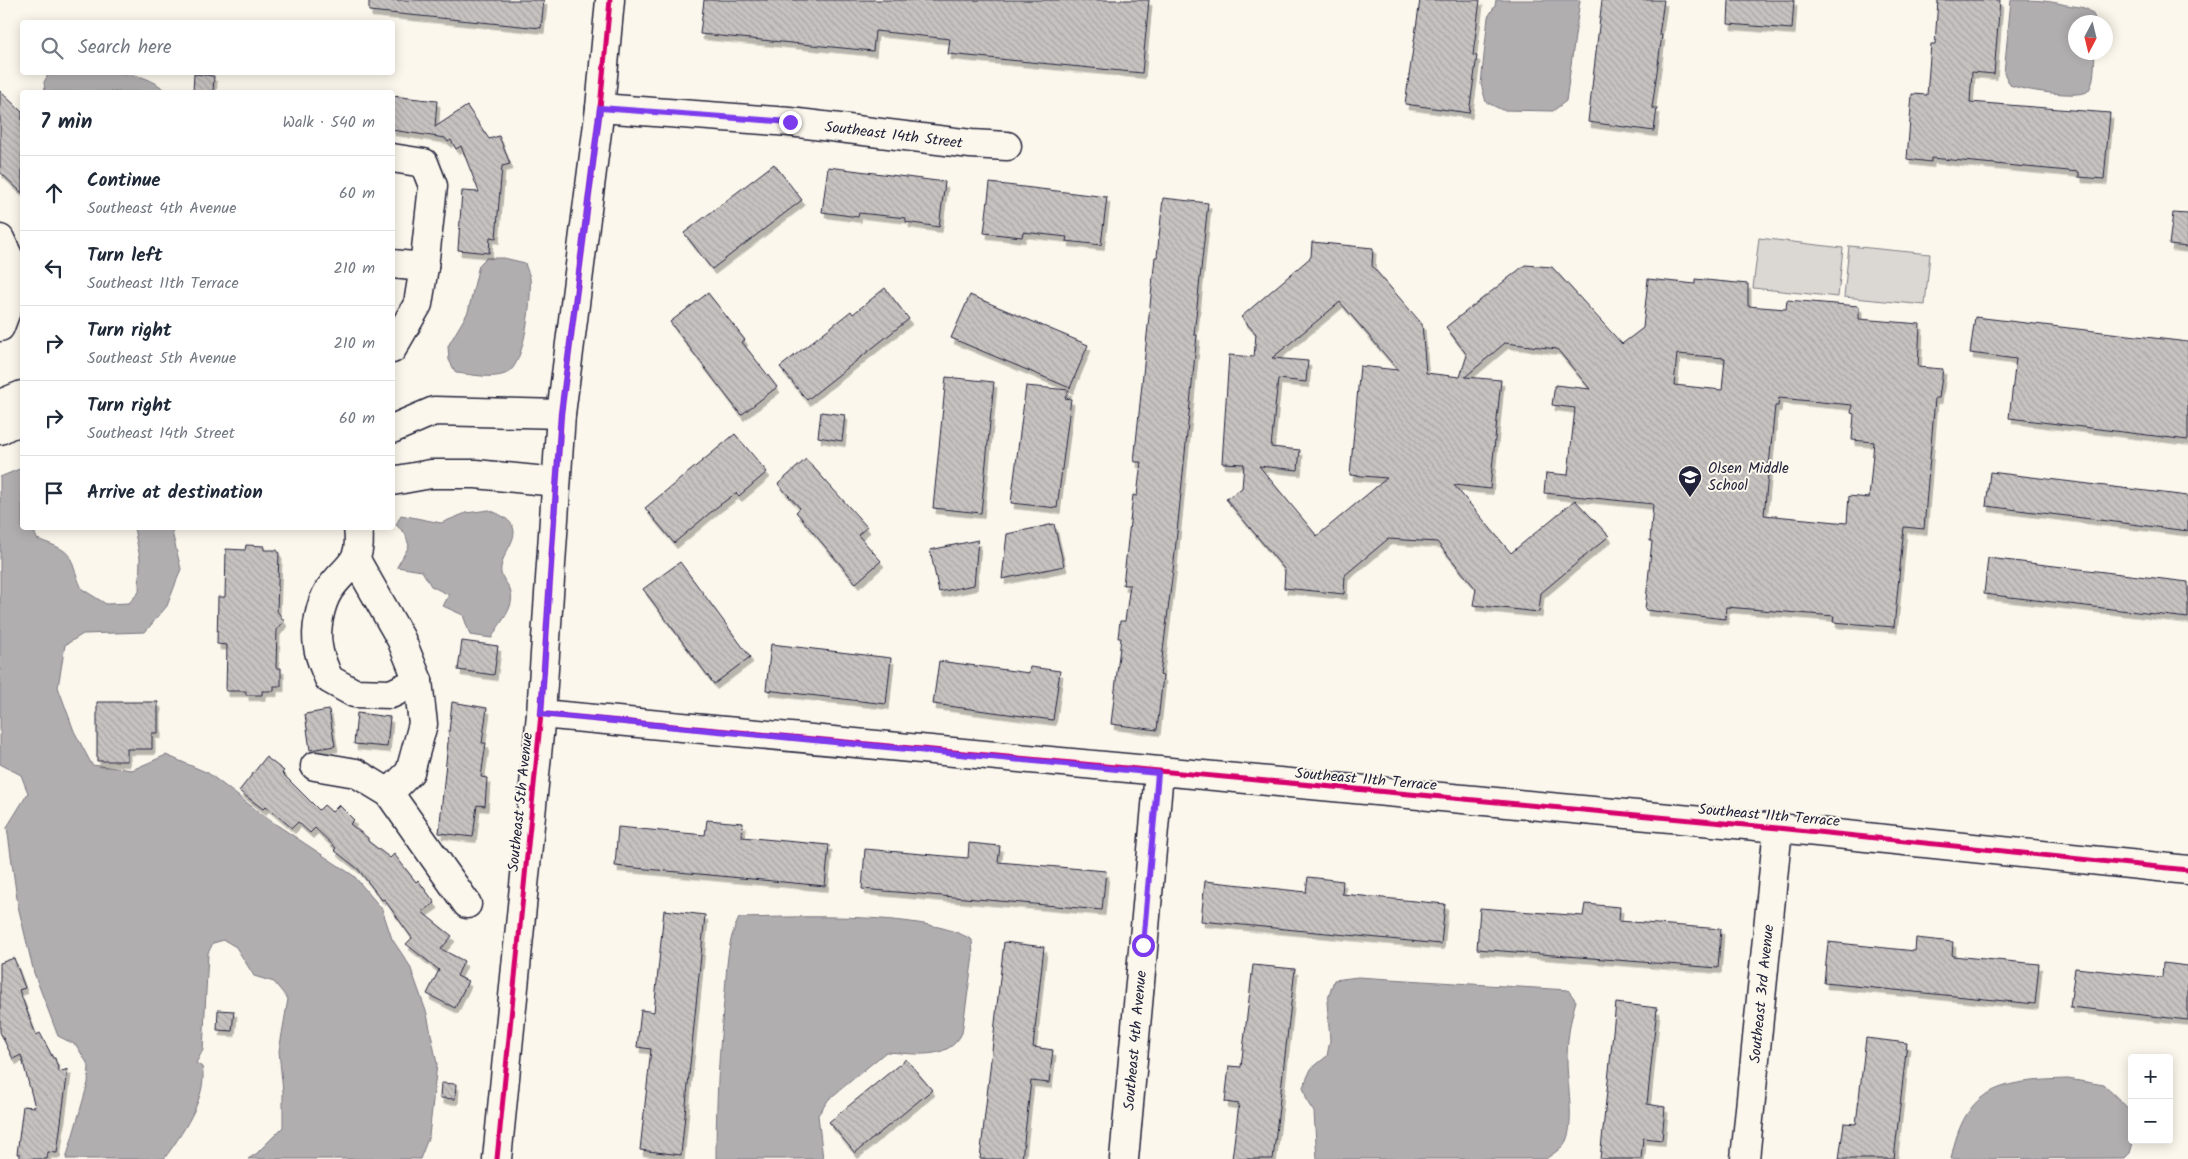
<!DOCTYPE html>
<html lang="en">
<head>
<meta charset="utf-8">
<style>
  :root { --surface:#fff; --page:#f2f2f3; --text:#1f2937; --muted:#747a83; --line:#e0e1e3 }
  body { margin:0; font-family:Kalam,sans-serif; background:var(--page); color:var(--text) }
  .controls { position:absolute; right:15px; bottom:15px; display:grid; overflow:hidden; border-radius:5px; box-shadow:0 2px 12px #0003 }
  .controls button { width:45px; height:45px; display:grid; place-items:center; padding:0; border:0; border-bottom:1px solid var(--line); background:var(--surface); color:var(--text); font:25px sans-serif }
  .compass { position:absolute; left:2068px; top:15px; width:45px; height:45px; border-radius:50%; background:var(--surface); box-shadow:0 2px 12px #0003; rotate:187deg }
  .stop { position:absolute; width:15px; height:15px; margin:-11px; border:4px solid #7c3aed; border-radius:50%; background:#fff }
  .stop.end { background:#7c3aed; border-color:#fff; box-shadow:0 1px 5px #0008 }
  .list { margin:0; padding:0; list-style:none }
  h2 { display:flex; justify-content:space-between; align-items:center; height:65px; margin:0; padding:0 20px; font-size:21px }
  h2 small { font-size:16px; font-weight:400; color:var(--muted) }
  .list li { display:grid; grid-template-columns:32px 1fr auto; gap:15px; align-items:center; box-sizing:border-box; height:75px; padding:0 20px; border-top:1px solid var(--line) }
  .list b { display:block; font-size:19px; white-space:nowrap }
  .list p { margin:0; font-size:16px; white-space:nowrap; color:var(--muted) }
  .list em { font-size:16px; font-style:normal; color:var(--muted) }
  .icon { flex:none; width:28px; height:28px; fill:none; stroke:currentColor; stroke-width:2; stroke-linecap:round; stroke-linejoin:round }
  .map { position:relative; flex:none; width:2188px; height:1159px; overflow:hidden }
  .search { position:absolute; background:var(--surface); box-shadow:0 2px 12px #0003; left:20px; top:20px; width:375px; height:55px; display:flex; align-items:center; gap:12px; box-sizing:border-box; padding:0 18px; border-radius:5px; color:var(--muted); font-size:19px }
  .panel { position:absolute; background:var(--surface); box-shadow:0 2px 12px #0003; left:20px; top:90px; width:375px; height:440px; border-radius:5px }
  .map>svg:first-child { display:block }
  .green { fill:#dbd8d3; stroke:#7e7d87 }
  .water { fill:#b1aeb0; stroke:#787681 }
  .building { fill:url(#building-back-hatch); stroke:#22223b; fill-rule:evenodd; filter:url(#shadow) }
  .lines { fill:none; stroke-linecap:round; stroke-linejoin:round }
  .minor-casing { stroke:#22223b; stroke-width:31 }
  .minor { stroke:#fbf7ec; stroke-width:28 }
  .cycleway-casing { stroke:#fbf7ec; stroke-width:8 }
  .cycleway { stroke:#d6006c; stroke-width:5 }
  .route { stroke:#7c3aed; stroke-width:6 }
  .labels { text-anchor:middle; stroke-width:4; stroke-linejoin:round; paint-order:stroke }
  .street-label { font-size:15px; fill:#22223b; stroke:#fbf7ec }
  .poi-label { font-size:15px; fill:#22223b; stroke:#fbf7ec; text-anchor:start }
</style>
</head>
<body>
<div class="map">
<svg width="2188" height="1159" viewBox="0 0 2188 1159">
  <defs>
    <pattern id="building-back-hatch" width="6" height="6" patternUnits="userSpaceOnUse" patternTransform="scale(1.25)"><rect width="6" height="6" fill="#c6c2c0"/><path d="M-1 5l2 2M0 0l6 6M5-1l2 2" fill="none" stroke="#aaa6a6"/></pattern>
    <filter id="shadow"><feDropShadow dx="3" dy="5.5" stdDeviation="0" flood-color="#0004"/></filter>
  </defs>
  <rect width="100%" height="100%" fill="#fbf7ec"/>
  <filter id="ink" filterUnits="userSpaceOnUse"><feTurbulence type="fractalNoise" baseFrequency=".02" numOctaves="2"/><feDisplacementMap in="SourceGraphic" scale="10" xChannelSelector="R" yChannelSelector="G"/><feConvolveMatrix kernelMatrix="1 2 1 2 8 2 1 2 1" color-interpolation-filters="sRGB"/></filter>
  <g filter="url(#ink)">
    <g class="green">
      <path d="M1759 238 1843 248 1838 297 1753 288Z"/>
      <path d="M1849 246 1930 254 1925 305 1844 297Z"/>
    </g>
    <g class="water">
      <path d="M1496 0H1580L1566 101 1553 111 1502 110 1486 102 1481 84 1488 17 1495 6Z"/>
      <path d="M2011 0C2029 0 2045 0 2062 4 2077 8 2092 4 2096 22H2076V52L2095 53C2094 62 2095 84 2088 91 2080 99 2021 90 2010 85L2004 73Z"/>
      <path d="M49 73C82 72 144 65 166 92H45L44 82Z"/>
      <path d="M486 258H504L525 263C526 268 529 273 530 278 532 298 525 359 510 371 498 381 470 374 456 373L449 360 448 346 468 312 479 265Z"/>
      <path d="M22 468V528H33L37 539C79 554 66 553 82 589L106 604 129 603 139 592 140 558 134 528H171L181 569 167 606 145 632 83 634 65 645 58 687 74 731 92 765 132 770 166 755 208 773 268 819 354 876 382 909 392 939 410 966 427 1014 437 1064 429 1136 420 1159H248L256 1154 283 1127V1092L279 1051 288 999 274 982 254 976 236 947 224 940 213 943 208 953 203 1050 196 1063 202 1067C209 1096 180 1137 164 1159H66L88 1083 89 1066 76 1045 58 1036 34 973 18 906 7 827 28 793 21 775 0 764V477Z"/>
      <path d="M489 510C539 529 498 548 501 573 502 578 508 584 510 590 517 608 498 623 492 638L470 635 463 615 443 606 449 595 431 586 422 571 397 567 409 546 405 533 396 525 401 515 441 523 466 513Z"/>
      <path d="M739 918C795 917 928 911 972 940L973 956 962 1033C948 1062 912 1053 886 1052L829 1099 818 1115 823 1159H716C716 1103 719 1048 725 992 727 966 727 941 739 918Z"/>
      <path d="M1358 977 1568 990 1576 1001C1570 1021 1567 1040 1567 1061 1567 1083 1575 1122 1566 1141 1562 1149 1552 1154 1546 1159H1317L1314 1112 1308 1103 1303 1087 1311 1069 1327 1056 1330 1040 1327 1002 1334 980Z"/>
      <path d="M2068 1079 2104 1085 2132 1112V1140H2134L2130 1153 2125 1158 1951 1159C1965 1086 2001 1081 2068 1079Z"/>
    </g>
    <g class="building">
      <path d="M369 0H544L541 28 369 11Z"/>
      <path d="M704 0H1149L1142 73 948 54 950 39 875 31 873 51 700 34Z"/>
      <path d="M1420 0H1480L1473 55 1477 56 1469 113 1405 104Z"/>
      <path d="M1602 0H1664L1659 35H1662L1652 108H1657L1654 131 1588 122Z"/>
      <path d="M1729 0H1794L1792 29 1728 24Z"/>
      <path d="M1938 0H2000L1994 74 1972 72 1970 102 2110 113 2104 179 2079 177V172L1931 158V162L1907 159 1912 94 1927 95 1931 44H1935Z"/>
      <path d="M194 74 214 76 213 92H193Z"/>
      <path d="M0 91 22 112V193L0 172Z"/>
      <path d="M392 96 437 101 435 127 467 106 489 139 499 136 510 164 502 166 496 238 490 237 489 253 458 250 462 191 479 192 461 146 456 149 451 140 448 142 445 138 392 130Z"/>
      <path d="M774 164 802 200 712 269 684 233Z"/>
      <path d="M828 167 945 182 939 227 906 222V218L859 213 858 217 822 212Z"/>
      <path d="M990 183 1107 197 1101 245 1066 241 1067 237 1023 232 1022 237 984 233Z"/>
      <path d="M1163 198 1208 203 1194 335H1197L1174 562 1160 675 1163 676 1157 730 1111 724 1121 638H1118L1120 621H1125L1130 585H1123L1133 495 1137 496 1141 462H1134L1155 257H1157Z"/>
      <path d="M2173 213 2188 214V247L2169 245Z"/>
      <path d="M1312 242 1373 248 1372 266 1422 324 1426 373 1460 377 1467 355 1446 327 1525 265 1552 267 1622 344 1643 328 1648 279 1695 284V279L1748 284V306L1786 309 1787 300 1859 306V319L1920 324 1918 367 1943 369 1939 398H1935L1924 529 1904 527 1894 627 1833 622 1834 616 1726 607 1725 619 1645 610 1652 541H1650L1653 504 1544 493 1546 473 1568 475 1575 408 1552 405 1555 385 1590 389 1557 349 1505 343 1465 377 1501 380 1490 489 1454 485 1511 553 1575 500 1609 536 1541 593 1539 612 1473 605 1476 589 1437 542 1388 539 1345 575 1344 594 1284 588 1285 570 1226 499 1242 488 1244 464 1222 463 1229 355 1254 357 1256 334 1241 317 1311 257ZM1340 302 1398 370 1360 366 1350 475 1387 478 1317 536 1259 466 1298 470 1300 450 1271 447 1278 379 1306 382 1308 361 1272 358ZM1677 354 1725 358 1722 390 1674 385ZM1779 398 1852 405 1851 413 1854 414 1852 440 1874 442 1869 498 1849 496 1847 523 1764 515 1775 406H1778Z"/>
      <path d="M885 288 909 319 807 400 780 367 851 311 853 314Z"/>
      <path d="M708 293 745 340 742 342 777 387 741 415 670 322Z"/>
      <path d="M970 295 1088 345 1070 388 951 338Z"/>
      <path d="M1975 317 2188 342V440L2009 418 2016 359 1970 353Z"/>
      <path d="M946 377 994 382 981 513 933 508Z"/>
      <path d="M1026 386 1069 390 1065 398 1071 399 1057 508 1011 503Z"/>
      <path d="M821 412 845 415 842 441 818 437Z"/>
      <path d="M735 434 767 472 739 496 736 493 717 507 674 543 645 508Z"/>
      <path d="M806 459 867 527 858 535 881 561 856 583 796 512 800 508 778 484Z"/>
      <path d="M1990 472 2188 496V531L1986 506Z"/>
      <path d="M1054 524 1064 566 1002 579 1007 534Z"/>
      <path d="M978 540 974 585 939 592 930 550Z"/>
      <path d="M246 545 264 546V550H277L279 553 277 611 284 621 277 630 276 668H281V686H274V691H262V695H246V691H226L227 645 217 644 218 597H225L226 549 245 550Z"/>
      <path d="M1988 558 2188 582V618L1984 594Z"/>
      <path d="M680 562 750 657 714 684 643 589Z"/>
      <path d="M462 641 498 646 494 675 458 670Z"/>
      <path d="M771 644 891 658 886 704 766 690Z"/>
      <path d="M939 661 1029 673 1030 667 1060 671 1053 720 933 704Z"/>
      <path d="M97 702H158V733H152V749H127V761H97Z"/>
      <path d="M452 702 487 708 482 743H486L481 777 487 778 485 806 477 805 473 837 439 833Z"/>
      <path d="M329 710 335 746 310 750 305 714Z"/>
      <path d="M357 713 390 717 387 747 354 744Z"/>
      <path d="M266 757 284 771 282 773 319 810 324 805 332 812 339 805 354 820 350 824 368 838V841L390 858 394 854 416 882 418 880 435 903 422 912 452 936 441 949 464 961 457 976 468 981 455 1008 427 994 439 970 406 944 412 938 384 899 382 900 358 869 334 850 336 848 315 828 310 833 298 822 292 828 266 806 263 809 239 791Z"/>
      <path d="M707 820 743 823 742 837 829 845 825 886 615 866 618 827 705 835Z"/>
      <path d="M969 843 1000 846 998 862 1106 871 1102 910 862 889 865 849 968 858Z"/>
      <path d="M1308 877 1343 881 1342 894 1445 904 1441 944 1201 921 1205 881 1306 892Z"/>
      <path d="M1585 904 1620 907 1619 921 1721 929 1718 968 1477 949 1480 908 1583 916Z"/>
      <path d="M664 910 705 915 681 1155 640 1150 651 1049 637 1047 641 1010 654 1012Z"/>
      <path d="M1916 938 1953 942 1952 956 2039 964 2035 1004 1824 983 1828 942 1915 951Z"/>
      <path d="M1004 942 1044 947 1033 1047 1053 1050 1049 1083 1031 1081 1022 1159H980Z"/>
      <path d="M14 958 25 988 19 990 36 1035 40 1033 53 1058H55L59 1072 68 1069 57 1153 48 1152 47 1159H20V1154H17L23 1106 35 1107 21 1055 13 1059 0 1032V963Z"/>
      <path d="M2163 963 2188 966V1020L2070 1007 2075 968 2162 977Z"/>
      <path d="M1253 965 1295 969 1273 1159H1232L1239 1104 1225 1102 1229 1066 1241 1067Z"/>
      <path d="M1616 1003 1657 1008 1647 1104 1665 1107 1662 1140 1643 1138 1641 1159H1600Z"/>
      <path d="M218 1010 234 1011 232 1031 217 1030Z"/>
      <path d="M1866 1038 1907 1043 1894 1159H1839L1844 1123 1856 1124Z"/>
      <path d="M906 1059 932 1090 855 1153 829 1122Z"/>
      <path d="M441 1083 456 1084 455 1099 440 1098Z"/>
    </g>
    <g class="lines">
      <g class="minor-casing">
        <g id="minor">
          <path id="s1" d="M600 108 790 122 971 144 1007 146"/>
          <path d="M392 158 424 163 433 186 424 267 418 304 392 349"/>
          <path d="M0 239 9 258V303L0 327"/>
          <path d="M392 264 424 267"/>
          <path d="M0 404 22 395"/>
          <path d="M392 429 434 411 561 414"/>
          <path d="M0 430 9 425 22 422"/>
          <path d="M392 481 431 474H476L556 482"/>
          <path d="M358 528C363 565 347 564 329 590 320 604 315 630 318 646 319 657 325 669 329 679L354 693 391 694 418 681"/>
          <path d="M356 560 401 639 418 681 423 724 410 772 389 793"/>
          <path d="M541 714 1778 828 2188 870"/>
          <path d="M315 766 356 773 389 793 467 904"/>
          <path d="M497 1159 541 714 561 414 600 108 610 0"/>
          <path id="s2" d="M1124 1159 1159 773"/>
          <path id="s3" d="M1745 1159 1778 828"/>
        </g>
      </g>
      <use href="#minor" class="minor"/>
      <g class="cycleway-casing">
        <g id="cycleway">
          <path d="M541 714 1778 828 2188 870"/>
          <path d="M497 1159 541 714 561 414 600 108 610 0"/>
        </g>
      </g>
      <use href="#cycleway" class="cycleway"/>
    </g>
  </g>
  <g class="lines" filter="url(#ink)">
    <path class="route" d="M790 122 600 108 561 414 541 714 1158 773 1143 945"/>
  </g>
  <defs>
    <g id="school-pin" transform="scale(1.25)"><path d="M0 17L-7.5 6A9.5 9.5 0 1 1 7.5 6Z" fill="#22223b" stroke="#fbf7ec"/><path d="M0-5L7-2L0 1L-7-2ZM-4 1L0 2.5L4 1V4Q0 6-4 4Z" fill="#fff"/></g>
  </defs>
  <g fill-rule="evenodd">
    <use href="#school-pin" x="1690" y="477"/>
  </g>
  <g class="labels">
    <g class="street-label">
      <text dy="5" stroke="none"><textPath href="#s1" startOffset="295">Southeast 14th Street</textPath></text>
      <text transform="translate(1366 779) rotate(5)" y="5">Southeast 11th Terrace</text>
      <text transform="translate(520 802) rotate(-84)" y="5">Southeast 5th Avenue</text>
      <text transform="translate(1769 815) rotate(5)" y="5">Southeast 11th Terrace</text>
      <text dy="5" stroke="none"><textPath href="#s3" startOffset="166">Southeast 3rd Avenue</textPath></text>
      <text dy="5" stroke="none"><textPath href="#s2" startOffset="119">Southeast 4th Avenue</textPath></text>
    </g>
    <g class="poi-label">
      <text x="1708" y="473">Olsen Middle<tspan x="1708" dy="17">School</tspan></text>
    </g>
  </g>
</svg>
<div class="controls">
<button>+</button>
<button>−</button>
</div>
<svg class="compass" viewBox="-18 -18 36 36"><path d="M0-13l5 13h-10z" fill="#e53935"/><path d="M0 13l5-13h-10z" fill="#747a83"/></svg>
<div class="stop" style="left:1143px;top:945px"></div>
<div class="stop end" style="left:790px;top:122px"></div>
<div class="search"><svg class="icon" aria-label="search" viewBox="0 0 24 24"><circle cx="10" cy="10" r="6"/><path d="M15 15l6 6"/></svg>Search here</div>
<section class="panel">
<h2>7 min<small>Walk · 540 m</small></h2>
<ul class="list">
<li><svg class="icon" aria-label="ahead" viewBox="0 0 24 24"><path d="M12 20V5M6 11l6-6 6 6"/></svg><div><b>Continue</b><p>Southeast 4th Avenue</p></div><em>60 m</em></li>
<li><svg class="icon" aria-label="left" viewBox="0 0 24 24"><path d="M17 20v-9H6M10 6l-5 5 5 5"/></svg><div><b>Turn left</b><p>Southeast 11th Terrace</p></div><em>210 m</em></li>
<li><svg class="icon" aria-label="right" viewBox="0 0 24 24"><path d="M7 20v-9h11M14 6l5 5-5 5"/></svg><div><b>Turn right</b><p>Southeast 5th Avenue</p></div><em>210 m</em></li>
<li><svg class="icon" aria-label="right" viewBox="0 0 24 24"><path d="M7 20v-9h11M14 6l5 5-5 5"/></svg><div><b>Turn right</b><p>Southeast 14th Street</p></div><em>60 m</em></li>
<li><svg class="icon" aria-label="arrive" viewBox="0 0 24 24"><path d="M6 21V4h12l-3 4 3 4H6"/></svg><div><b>Arrive at destination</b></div></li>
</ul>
</section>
</div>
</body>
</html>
